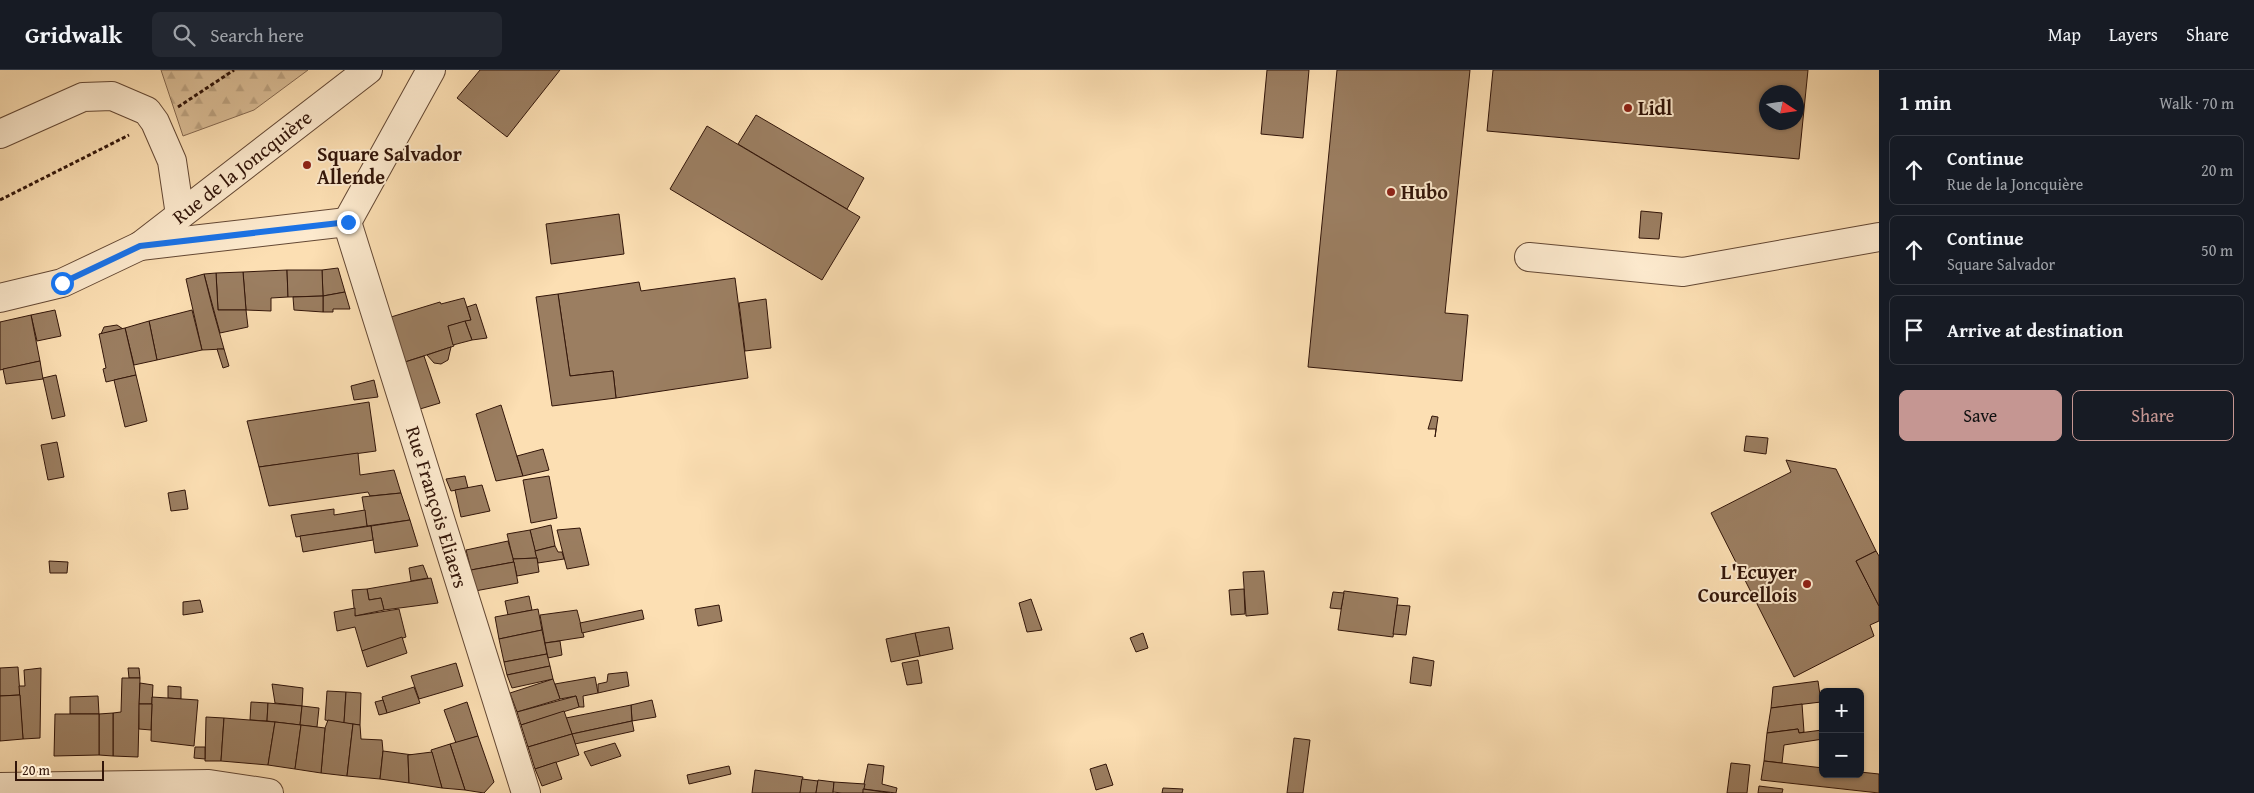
<!DOCTYPE html>
<html lang="en">
<head>
<meta charset="utf-8">
<style>
  :root { --surface:#171b24; --page:#242831; --text:#f1f3f6; --muted:#9ea1a6; --line:#363941; --accent:#c59692 }
  body { margin:0; font-family:"Gentium Book Plus",serif; background:var(--page); color:var(--text) }
  .controls { position:absolute; right:15px; bottom:15px; display:grid; overflow:hidden; border-radius:8px; box-shadow:0 1px 4px #0004 }
  .controls button { width:45px; height:45px; display:grid; place-items:center; padding:0; border:0; border-bottom:1px solid var(--line); background:var(--surface); color:var(--text); font:25px sans-serif }
  .compass { position:absolute; left:1759px; top:15px; width:45px; height:45px; border-radius:50%; background:var(--surface); box-shadow:0 1px 4px #0004; rotate:102deg }
  .scale { position:absolute; left:15px; bottom:12px; width:89px; box-sizing:border-box; padding-left:5px; border:2px solid #321509; border-top:0; font-size:14px; line-height:18px; white-space:nowrap; color:#321509; -webkit-text-stroke:4px #fdeace; paint-order:stroke }
  .stop { position:absolute; width:15px; height:15px; margin:-11px; border:4px solid #1a73e8; border-radius:50%; background:#fff }
  .stop.end { background:#1a73e8; border-color:#fff; box-shadow:0 1px 5px #0008 }
  .list { margin:0; padding:0; list-style:none }
  h2 { display:flex; justify-content:space-between; align-items:center; height:65px; margin:0; padding:0 20px; font-size:21px }
  h2 small { font-size:16px; font-weight:400; color:var(--muted) }
  .list li { display:grid; grid-template-columns:32px 1fr auto; gap:15px; align-items:center; box-sizing:border-box; height:70px; margin:0 10px 10px; padding:0 10px; border:1px solid var(--line); border-radius:8px }
  .list b { display:block; font-size:19px; white-space:nowrap }
  .list p { margin:0; font-size:16px; white-space:nowrap; color:var(--muted) }
  .list em { font-size:16px; font-style:normal; color:var(--muted) }
  .actions { display:flex; gap:10px; padding:15px 20px }
  .actions a { flex:1; padding:11px 0; border:1px solid var(--accent); border-radius:8px; text-align:center; font-size:18px; color:var(--accent) }
  .actions .main { background:var(--accent); color:#111 }
  .icon { flex:none; width:28px; height:28px; fill:none; stroke:currentColor; stroke-width:2; stroke-linecap:round; stroke-linejoin:round }
  .map { position:relative; flex:none; width:1879px; height:723px; overflow:hidden }
  header { display:flex; align-items:center; gap:30px; box-sizing:border-box; height:70px; padding:0 25px; background:var(--surface); border-bottom:1px solid var(--line) }
  header strong { font-size:24px }
  nav { display:flex; gap:28px; margin-inline-start:auto; font-size:18px }
  .search { width:350px; height:45px; background:var(--page); display:flex; align-items:center; gap:12px; box-sizing:border-box; padding:0 18px; border-radius:8px; color:var(--muted); font-size:19px }
  main { display:flex }
  aside { flex:1; background:var(--surface) }
  .map>svg:first-child { display:block }
  .forest { fill:url(#forest-firs); stroke:#866950 }
  .building { fill:#9b7e61; stroke:#321509; fill-rule:evenodd }
  .lines { fill:none; stroke-linecap:round; stroke-linejoin:round }
  .minor-casing { stroke:#644834; stroke-width:30 }
  .path { stroke:#321509; stroke-width:3; stroke-dasharray:4 2.5; stroke-linecap:butt }
  .minor { stroke:#fdeace; stroke-width:28 }
  .route { stroke:#1a73e8; stroke-width:6 }
  .poi-dot { fill:#8f2418; stroke:#fdeace; stroke-width:2 }
  .labels { text-anchor:middle; stroke-width:4; stroke-linejoin:round; paint-order:stroke }
  .poi-label { font-size:20px; font-weight:bold; fill:#321509; stroke:#fdeace; text-anchor:start }
  .street-label { font-size:20px; fill:#321509; stroke:#fdeace }
</style>
</head>
<body>
<header>
<strong>Gridwalk</strong>
<div class="search"><svg class="icon" aria-label="search" viewBox="0 0 24 24"><circle cx="10" cy="10" r="6"/><path d="M15 15l6 6"/></svg>Search here</div>
<nav><a>Map</a><a>Layers</a><a>Share</a></nav>
</header>
<main>
<div class="map">
<svg width="1879" height="723" viewBox="0 0 1879 723">
  <defs>
    <pattern id="forest-firs" width="22" height="20" patternUnits="userSpaceOnUse" patternTransform="scale(1.25)"><rect width="22" height="20" fill="#dabd96"/><path d="M5 1l3.5 6h-7zM16 11l3.5 6h-7z" fill="#bca280"/></pattern>
  </defs>
  <rect width="100%" height="100%" fill="#fcdfb3"/>
  <filter id="stains"><feTurbulence type="fractalNoise" baseFrequency=".004" numOctaves="4"/><feColorMatrix values="0 0 0 0 .2 0 0 0 0 .09 0 0 0 0 .02 0 0 0 .5 -.17"/></filter>
  <radialGradient id="worn" r=".72"><stop offset=".6" stop-color="#630" stop-opacity="0"/><stop offset="1" stop-color="#630" stop-opacity=".3"/></radialGradient>
  <path class="forest" d="M161 0H308L254 40 183 66Z"/>
  <g class="building">
    <path d="M480 0H560L507 67 457 28Z"/>
    <path d="M1267 0H1309L1303 68 1261 64Z"/>
    <path d="M1337 0H1470L1445 243 1468 245 1462 311 1308 297Z"/>
    <path d="M1493 0H1808L1799 89 1487 61ZM1766 22H1796V52H1766Z"/>
    <path d="M756 45 864 108 847 139 738 74Z"/>
    <path d="M707 56 860 147 822 210 670 119Z"/>
    <path d="M1641 141 1662 143 1659 169 1639 168Z"/>
    <path d="M619 144 624 184 551 194 546 154Z"/>
    <path d="M338 198 345 222 323 226 322 200Z"/>
    <path d="M287 200 288 227 271 228V241L246 240 243 202Z"/>
    <path d="M287 200H322L323 226 288 227Z"/>
    <path d="M243 202 246 240H218L216 203Z"/>
    <path d="M216 203 218 240H246L248 257 220 263 204 204Z"/>
    <path d="M204 204 212 236 224 279 202 280 186 209Z"/>
    <path d="M735 208 748 308 616 328 613 301 570 306 558 224 639 212 641 221Z"/>
    <path d="M345 222 350 239H333V242H323V226Z"/>
    <path d="M558 224 570 306 613 301 616 328 552 336 536 227Z"/>
    <path d="M323 226V242L294 240 293 227Z"/>
    <path d="M464 228 471 250 448 256 454 276 405 292 391 247 440 232 441 234Z"/>
    <path d="M766 229 771 278 745 281 739 233Z"/>
    <path d="M476 234 487 268 472 270 465 251 471 250 467 237Z"/>
    <path d="M55 240 61 266 37 271 31 245Z"/>
    <path d="M192 240 202 280 157 290 149 251Z"/>
    <path d="M31 245 40 291 0 300V252Z"/>
    <path d="M149 251 157 290 134 295 125 258Z"/>
    <path d="M465 251 472 270 453 275 448 256Z"/>
    <path d="M117 255 123 259 101 264 104 257Z"/>
    <path d="M125 258 136 305 106 312 103 299 106 298 99 264Z"/>
    <path d="M451 277 448 290 441 294 434 293 427 285Z"/>
    <path d="M217 279H224L229 296 223 298Z"/>
    <path d="M424 286 440 333 420 339 405 292Z"/>
    <path d="M40 291 43 309 6 314 3 299Z"/>
    <path d="M56 305 65 346 52 349 43 308Z"/>
    <path d="M136 305 147 351 125 357 114 310Z"/>
    <path d="M374 310 378 327 354 330 351 316Z"/>
    <path d="M369 332 376 381 259 397 247 351Z"/>
    <path d="M501 335 523 406 496 411 476 344Z"/>
    <path d="M1432 346 1438 347 1435 367 1436 359H1428Z"/>
    <path d="M1746 366 1768 368 1766 384 1744 381Z"/>
    <path d="M57 372 64 407 48 410 41 375Z"/>
    <path d="M543 379 549 400 523 406 517 386Z"/>
    <path d="M358 383 360 405 394 400 401 423 370 426 368 422 269 436 259 397Z"/>
    <path d="M1786 390 1836 399 1876 481 1856 491 1879 536V551L1870 555 1874 566 1794 607 1711 443 1791 402Z"/>
    <path d="M465 406 468 418 451 421 446 409Z"/>
    <path d="M549 406 557 448 531 453 523 410Z"/>
    <path d="M482 415 490 441 461 447 455 420Z"/>
    <path d="M185 420 188 439 171 441 168 423Z"/>
    <path d="M401 423 410 450 367 456 362 427Z"/>
    <path d="M334 439V445L365 440 367 456 296 467 291 445Z"/>
    <path d="M410 450 418 476 375 483 371 456Z"/>
    <path d="M551 455 555 476 535 481 530 460Z"/>
    <path d="M371 456 373 470 303 482 300 466Z"/>
    <path d="M580 458 589 495 567 499 557 460Z"/>
    <path d="M530 460 537 488 513 489 507 464Z"/>
    <path d="M508 471 514 492 471 500 466 480Z"/>
    <path d="M555 476 558 482H562L564 489 538 493 535 481Z"/>
    <path d="M1876 481 1879 486V536L1856 491Z"/>
    <path d="M537 488 539 502 517 506 513 489Z"/>
    <path d="M49 491 68 492 67 503H50Z"/>
    <path d="M514 492 518 513 475 521 471 500Z"/>
    <path d="M423 495 428 508 411 511 409 498Z"/>
    <path d="M1264 501 1268 544 1246 546 1243 502Z"/>
    <path d="M431 508 438 533 384 540 381 528 369 530 367 519Z"/>
    <path d="M367 519 369 530 381 528 384 540 355 546 352 520Z"/>
    <path d="M1244 519 1245 544 1231 545 1229 520Z"/>
    <path d="M1344 521 1398 528 1393 567 1338 560Z"/>
    <path d="M1333 522 1344 523 1341 539 1330 538Z"/>
    <path d="M529 526 532 540 508 545 505 531Z"/>
    <path d="M1031 529 1042 560 1027 562 1019 533Z"/>
    <path d="M200 530 203 542 183 545V532Z"/>
    <path d="M719 535 722 551 698 556 695 539Z"/>
    <path d="M1397 535 1410 536 1406 565 1393 564Z"/>
    <path d="M355 538V546L399 539 406 567 362 581 355 557 337 561 334 542Z"/>
    <path d="M538 539 542 560 499 569 495 547Z"/>
    <path d="M577 540 584 567 545 573 540 545Z"/>
    <path d="M642 540 644 549 582 563 580 553Z"/>
    <path d="M949 557 953 579 920 586 915 563Z"/>
    <path d="M542 560 547 584 504 592 499 569Z"/>
    <path d="M915 563 920 586 891 592 886 569Z"/>
    <path d="M1143 563 1148 578 1136 582 1130 568Z"/>
    <path d="M402 567 407 583 367 597 362 581Z"/>
    <path d="M560 571 562 585 548 588 545 573Z"/>
    <path d="M547 584 550 596 507 605 504 592Z"/>
    <path d="M1413 587 1434 591 1431 616 1410 613Z"/>
    <path d="M918 590 922 613 907 615 902 593Z"/>
    <path d="M456 593 463 616 419 629 411 606Z"/>
    <path d="M550 596 553 609 512 618 507 605Z"/>
    <path d="M18 597 20 625 0 626V598Z"/>
    <path d="M41 598 40 668 23 669 19 616H25L24 600Z"/>
    <path d="M128 598H139L140 608H129Z"/>
    <path d="M627 602 629 616 598 623V614L607 612 608 604Z"/>
    <path d="M595 607 598 623 583 626 584 637H579L576 626 560 629 555 614Z"/>
    <path d="M122 608H140L138 687 113 686V643L121 642Z"/>
    <path d="M553 609 560 629 517 642 510 623Z"/>
    <path d="M1818 611 1821 632 1771 638 1773 617Z"/>
    <path d="M140 613 153 615 152 634H139Z"/>
    <path d="M272 614 303 618 302 636 275 633Z"/>
    <path d="M168 616 181 617V629L168 628Z"/>
    <path d="M414 617 420 633 387 643 382 627Z"/>
    <path d="M327 621 346 622 344 653 325 650Z"/>
    <path d="M346 622 361 623 360 655 344 653Z"/>
    <path d="M20 625 23 669 0 671V626Z"/>
    <path d="M98 626 99 644H70V627Z"/>
    <path d="M576 626 579 637 521 655 517 642Z"/>
    <path d="M152 627 198 630 194 676 151 671Z"/>
    <path d="M383 630 387 643 379 645 375 632Z"/>
    <path d="M652 630 656 647 632 651 631 635Z"/>
    <path d="M251 632 268 633 267 651 250 650Z"/>
    <path d="M467 632 478 666 456 673 444 640Z"/>
    <path d="M268 633 302 636 300 655 267 651Z"/>
    <path d="M139 634H152L151 660 139 659Z"/>
    <path d="M1802 634 1804 662 1799 663 1798 659 1767 663 1771 638Z"/>
    <path d="M631 635 632 651 572 664 566 648Z"/>
    <path d="M302 636 319 638 317 657 300 655Z"/>
    <path d="M564 641 572 664 528 677 521 655Z"/>
    <path d="M113 643V686L99 685V644Z"/>
    <path d="M55 644H99V685L54 686Z"/>
    <path d="M206 647 224 648 221 691H205Z"/>
    <path d="M224 648 275 652 268 695 221 691Z"/>
    <path d="M328 650 353 654 347 706 321 703 325 658Z"/>
    <path d="M632 651 634 661 575 674 572 664Z"/>
    <path d="M275 652 301 655 295 699 268 695Z"/>
    <path d="M353 654 360 655 361 669 382 670 383 681 380 709 347 706Z"/>
    <path d="M301 655 325 658 321 703 295 699Z"/>
    <path d="M1798 659 1799 663 1822 660 1823 669 1784 675 1782 693 1764 691 1767 663Z"/>
    <path d="M572 664 579 685 535 699 528 677Z"/>
    <path d="M478 666 494 712 484 723 465 720 450 674Z"/>
    <path d="M1294 668 1310 670 1303 723H1287Z"/>
    <path d="M615 673 621 686 591 696 584 682Z"/>
    <path d="M450 674 465 720 442 718 431 680Z"/>
    <path d="M195 677H205V689L194 688Z"/>
    <path d="M383 681 413 685H408L409 713 380 709Z"/>
    <path d="M432 682 442 718 409 713 408 685Z"/>
    <path d="M1764 691 1823 698V704H1860V702L1879 704V723L1761 710Z"/>
    <path d="M556 692 562 709 542 716 535 699Z"/>
    <path d="M1731 693 1750 695 1747 723H1727Z"/>
    <path d="M868 694 884 696 882 714 897 718 896 723 863 719Z"/>
    <path d="M1106 694 1113 715 1096 720 1090 699Z"/>
    <path d="M729 696 731 704 689 714 687 705Z"/>
    <path d="M755 700 803 707 800 723H752Z"/>
    <path d="M802 709 818 711 816 723H800Z"/>
    <path d="M818 710 834 712 833 723H816Z"/>
    <path d="M834 712 865 714 863 723H842L833 722Z"/>
    <path d="M1759 716 1783 719 1782 723H1758Z"/>
    <path d="M1163 718 1183 719 1182 723H1162Z"/>
    <path d="M863 719 890 723H863Z"/>
  </g>
  <g class="lines">
    <g class="minor-casing">
      <g id="minor">
        <path d="M0 64 83 27 112 26 147 41 155 52 172 91 180 145"/>
        <path d="M347 152 526 723"/>
        <path d="M347 152 431 0"/>
        <path d="M140 176 347 152"/>
        <path d="M1529 187 1683 202 1879 167"/>
        <path d="M0 228 62 213 140 176 368 0"/>
        <path d="M0 717 209 714 269 723"/>
      </g>
    </g>
    <g class="path">
      <path d="M178 37 234 0"/>
      <path d="M0 130 129 65"/>
    </g>
    <use href="#minor" class="minor"/>
  </g>
  <g class="lines">
    <path class="route" d="M62 213 140 176 348 152"/>
  </g>
  <g class="poi-dot">
    <circle cx="1628" cy="38" r="5"/>
    <circle cx="307" cy="95" r="5"/>
    <circle cx="1391" cy="122" r="5"/>
    <circle cx="1807" cy="514" r="5"/>
  </g>
  <g class="labels">
    <g class="poi-label">
      <text x="1638" y="45">Lidl</text>
      <text x="317" y="91">Square Salvador<tspan x="317" dy="23">Allende</tspan></text>
      <text x="1401" y="129">Hubo</text>
      <text x="1797" y="509" text-anchor="end">L'Ecuyer<tspan x="1797" dy="23">Courcellois</tspan></text>
    </g>
    <g class="street-label">
      <text transform="translate(242 97) rotate(-38)" y="7">Rue de la Joncquière</text>
      <text transform="translate(437 437) rotate(73)" y="7">Rue François Eliaers</text>
    </g>
  </g>
  <rect width="100%" height="100%" filter="url(#stains)"/>
  <rect width="100%" height="100%" fill="url(#worn)"/>
</svg>
<div class="controls">
<button>+</button>
<button>−</button>
</div>
<svg class="compass" viewBox="-18 -18 36 36"><path d="M0-13l5 13h-10z" fill="#e53935"/><path d="M0 13l5-13h-10z" fill="#9ea1a6"/></svg>
<div class="scale">20 m</div>
<div class="stop" style="left:62px;top:213px"></div>
<div class="stop end" style="left:348px;top:152px"></div>
</div>
<aside>
<h2>1 min<small>Walk · 70 m</small></h2>
<ul class="list">
<li><svg class="icon" aria-label="ahead" viewBox="0 0 24 24"><path d="M12 20V5M6 11l6-6 6 6"/></svg><div><b>Continue</b><p>Rue de la Joncquière</p></div><em>20 m</em></li>
<li><svg class="icon" aria-label="ahead" viewBox="0 0 24 24"><path d="M12 20V5M6 11l6-6 6 6"/></svg><div><b>Continue</b><p>Square Salvador</p></div><em>50 m</em></li>
<li><svg class="icon" aria-label="arrive" viewBox="0 0 24 24"><path d="M6 21V4h12l-3 4 3 4H6"/></svg><div><b>Arrive at destination</b></div></li>
</ul>
<div class="actions"><a class="main">Save</a><a>Share</a></div>
</aside>
</main>
</body>
</html>
